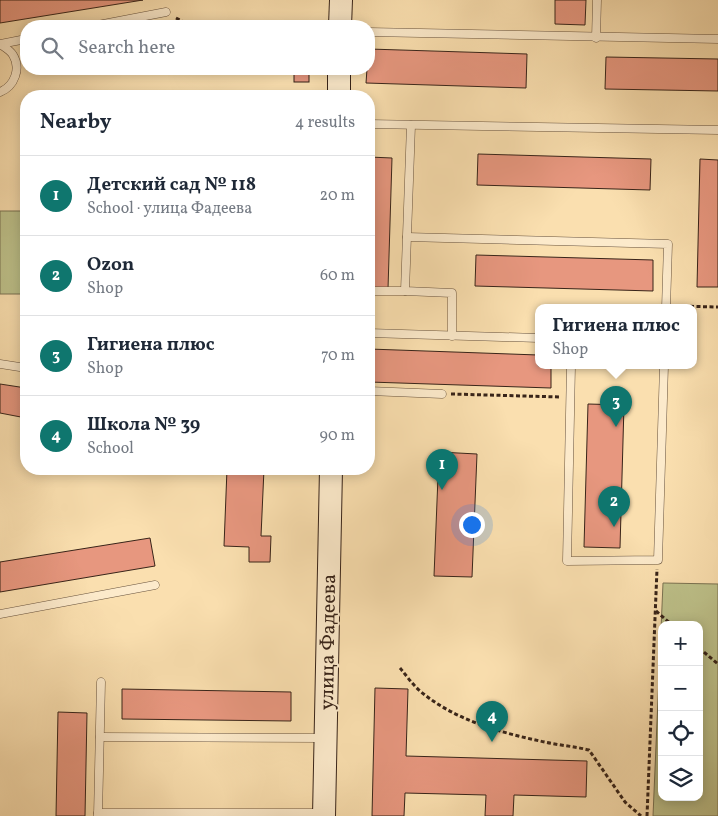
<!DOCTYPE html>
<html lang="en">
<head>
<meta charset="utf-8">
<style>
  :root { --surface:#fff; --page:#f6f6f7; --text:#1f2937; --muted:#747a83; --line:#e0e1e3; --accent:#0f766e }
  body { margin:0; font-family:Vollkorn,serif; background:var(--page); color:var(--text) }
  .controls { position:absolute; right:15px; bottom:15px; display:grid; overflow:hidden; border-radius:10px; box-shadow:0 2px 12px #0003 }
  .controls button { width:45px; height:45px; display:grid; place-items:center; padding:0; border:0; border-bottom:1px solid var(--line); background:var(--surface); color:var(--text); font:25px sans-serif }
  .you { position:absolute; left:471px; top:524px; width:18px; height:18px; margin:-12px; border:4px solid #fff; border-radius:50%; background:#1a73e8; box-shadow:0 0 0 8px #1a73e833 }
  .badge { display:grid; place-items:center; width:32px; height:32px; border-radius:50%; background:var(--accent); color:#fff; font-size:16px; font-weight:700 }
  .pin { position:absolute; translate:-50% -41px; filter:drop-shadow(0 1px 2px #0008) }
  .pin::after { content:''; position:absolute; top:26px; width:18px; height:15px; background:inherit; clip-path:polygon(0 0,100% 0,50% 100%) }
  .popup { position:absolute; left:535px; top:304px; width:162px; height:65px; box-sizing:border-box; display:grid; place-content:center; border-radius:10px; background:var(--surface); filter:drop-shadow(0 1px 4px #0005); font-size:16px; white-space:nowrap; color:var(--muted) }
  .popup b { font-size:19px; color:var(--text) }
  .popup::after { content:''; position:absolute; left:50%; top:100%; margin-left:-10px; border:10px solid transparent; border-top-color:var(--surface) }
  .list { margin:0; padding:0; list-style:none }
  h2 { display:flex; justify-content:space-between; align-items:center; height:65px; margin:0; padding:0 20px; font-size:21px }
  h2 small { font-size:16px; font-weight:400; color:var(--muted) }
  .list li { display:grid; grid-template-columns:32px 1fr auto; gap:15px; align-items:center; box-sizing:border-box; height:80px; padding:0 20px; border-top:1px solid var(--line) }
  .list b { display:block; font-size:19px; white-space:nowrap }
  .list p { margin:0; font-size:16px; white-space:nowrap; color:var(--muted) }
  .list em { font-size:16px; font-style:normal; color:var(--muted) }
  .icon { flex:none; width:28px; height:28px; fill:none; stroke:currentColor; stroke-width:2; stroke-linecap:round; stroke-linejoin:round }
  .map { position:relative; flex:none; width:718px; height:816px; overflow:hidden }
  .search { position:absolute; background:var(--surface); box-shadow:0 2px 12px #0003; left:20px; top:20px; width:355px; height:55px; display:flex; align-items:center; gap:12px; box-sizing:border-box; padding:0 18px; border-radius:20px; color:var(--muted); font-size:19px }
  .panel { position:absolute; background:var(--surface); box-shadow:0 2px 12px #0003; left:20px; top:90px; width:355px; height:385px; border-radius:20px }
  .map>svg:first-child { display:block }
  .green { fill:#bec28b; stroke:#7b7352; fill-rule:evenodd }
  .building { fill:#e7977f; stroke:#382419 }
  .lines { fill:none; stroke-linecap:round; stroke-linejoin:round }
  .lane-casing { stroke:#68533e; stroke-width:9 }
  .secondary-casing { stroke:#382419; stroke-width:24 }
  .path { stroke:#382419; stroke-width:3; stroke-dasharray:4 2.5; stroke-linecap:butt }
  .lane { stroke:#fceacb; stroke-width:8 }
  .secondary { stroke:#fceacb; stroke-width:22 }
  .labels { text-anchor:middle; stroke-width:4; stroke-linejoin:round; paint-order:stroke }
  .street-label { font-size:20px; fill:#382419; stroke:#fceacb }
</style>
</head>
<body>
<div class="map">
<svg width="718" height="816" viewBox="0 0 718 816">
  <rect width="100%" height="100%" fill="#fadfaf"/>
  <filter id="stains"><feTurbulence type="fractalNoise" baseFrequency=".004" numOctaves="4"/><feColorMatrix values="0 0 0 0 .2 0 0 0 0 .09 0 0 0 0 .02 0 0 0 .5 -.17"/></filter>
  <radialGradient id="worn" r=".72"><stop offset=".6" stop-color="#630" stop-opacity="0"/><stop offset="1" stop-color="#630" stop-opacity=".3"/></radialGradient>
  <g class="green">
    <rect x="0" y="211" width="26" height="83"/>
    <path d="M663 583 718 584V816H653ZM662 625H699V797H662Z"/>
  </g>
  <g class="building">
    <path d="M0 0H143L0 23Z"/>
    <path d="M555 0H586L585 25 555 24Z"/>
    <path d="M369 49 527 54 526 88 366 83 367 69H369Z"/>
    <path d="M606 57 718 59V91L605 89Z"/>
    <rect x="294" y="69" width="15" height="13"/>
    <path d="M478 154 651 159 650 190 477 185Z"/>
    <path d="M369 157 392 158 388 289 369 288Z"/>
    <path d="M700 159 718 160V287H697Z"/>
    <path d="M476 255 653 260V291L475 286Z"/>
    <path d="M369 349 538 355V366H551V388L369 382Z"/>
    <path d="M0 384 26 388V418L0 413Z"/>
    <path d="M588 404 624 405 620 548 584 547Z"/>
    <path d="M439 452 477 454 472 577 434 576Z"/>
    <path d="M227 469H264L261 536H271L270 562H249V547L224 546Z"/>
    <path d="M150 538 155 566 0 592V562Z"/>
    <path d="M375 688 408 689 406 756 587 761 586 797 514 795 513 816H485L486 795 405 793 404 816H372Z"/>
    <path d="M122 689 291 692V721L122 719Z"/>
    <path d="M58 712 87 713 85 816H56Z"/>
  </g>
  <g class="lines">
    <g class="lane-casing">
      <g id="lane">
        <path d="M93 26 166 12"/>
        <path d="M369 32 718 39"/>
        <path d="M596 38 597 0"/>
        <path d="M0 44C4 47 10 50 13 55 21 68 15 86 0 92"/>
        <path d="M0 44 26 39"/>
        <path d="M369 124 718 130"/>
        <path d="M411 125 405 291 452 293V336"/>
        <path d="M407 237 668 244 666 308"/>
        <path d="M369 291H405"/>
        <path d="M369 333 538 338"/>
        <path d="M0 364 26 368"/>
        <path d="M571 366 567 561 658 560 664 366"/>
        <path d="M369 391 442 394"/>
        <path d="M0 614 155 585"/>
        <path d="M100 737 323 738"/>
        <path d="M98 813H321"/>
        <path d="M98 816 101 682"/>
      </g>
    </g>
    <g class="secondary-casing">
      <g id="secondary">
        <path d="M340 26 341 0"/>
        <path d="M339 96V69"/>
        <path d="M324 816 331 469"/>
      </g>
    </g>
    <g class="path">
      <path d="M176 18 191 26"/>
      <path d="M677 306 718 307"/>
      <path d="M451 394 560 397"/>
      <path d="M656 611 672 625"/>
      <path d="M699 648 718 664"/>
      <path d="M400 668C406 675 412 684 420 691 453 719 498 732 540 741 556 745 573 746 589 750L625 802 641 816"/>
      <path d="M647 816 657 569"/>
    </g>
    <use href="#lane" class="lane"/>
    <use href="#secondary" class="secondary"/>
  </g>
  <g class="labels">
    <g class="street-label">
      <text transform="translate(327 642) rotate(-89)" y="7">улица Фадеева</text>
    </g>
  </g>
  <rect width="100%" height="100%" filter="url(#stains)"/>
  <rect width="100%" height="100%" fill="url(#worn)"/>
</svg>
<div class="controls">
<button>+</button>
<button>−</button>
<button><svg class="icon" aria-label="locate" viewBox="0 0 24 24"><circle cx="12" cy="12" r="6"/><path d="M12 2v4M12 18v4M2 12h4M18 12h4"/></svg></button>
<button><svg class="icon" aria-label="layers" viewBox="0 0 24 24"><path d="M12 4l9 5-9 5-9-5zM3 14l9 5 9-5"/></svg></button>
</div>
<div class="you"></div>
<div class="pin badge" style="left:442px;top:490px">1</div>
<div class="pin badge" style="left:614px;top:527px">2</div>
<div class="pin badge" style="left:616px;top:427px">3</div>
<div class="popup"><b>Гигиена плюс</b>Shop</div>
<div class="pin badge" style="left:492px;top:742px">4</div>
<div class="search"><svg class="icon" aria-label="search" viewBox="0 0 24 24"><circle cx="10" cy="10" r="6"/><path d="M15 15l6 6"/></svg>Search here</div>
<section class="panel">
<h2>Nearby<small>4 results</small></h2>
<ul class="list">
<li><span class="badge">1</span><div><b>Детский сад № 118</b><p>School · улица Фадеева</p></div><em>20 m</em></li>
<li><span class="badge">2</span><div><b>Ozon</b><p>Shop</p></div><em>60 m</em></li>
<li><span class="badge">3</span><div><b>Гигиена плюс</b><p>Shop</p></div><em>70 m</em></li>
<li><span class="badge">4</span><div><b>Школа № 39</b><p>School</p></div><em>90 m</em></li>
</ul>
</section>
</div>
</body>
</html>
